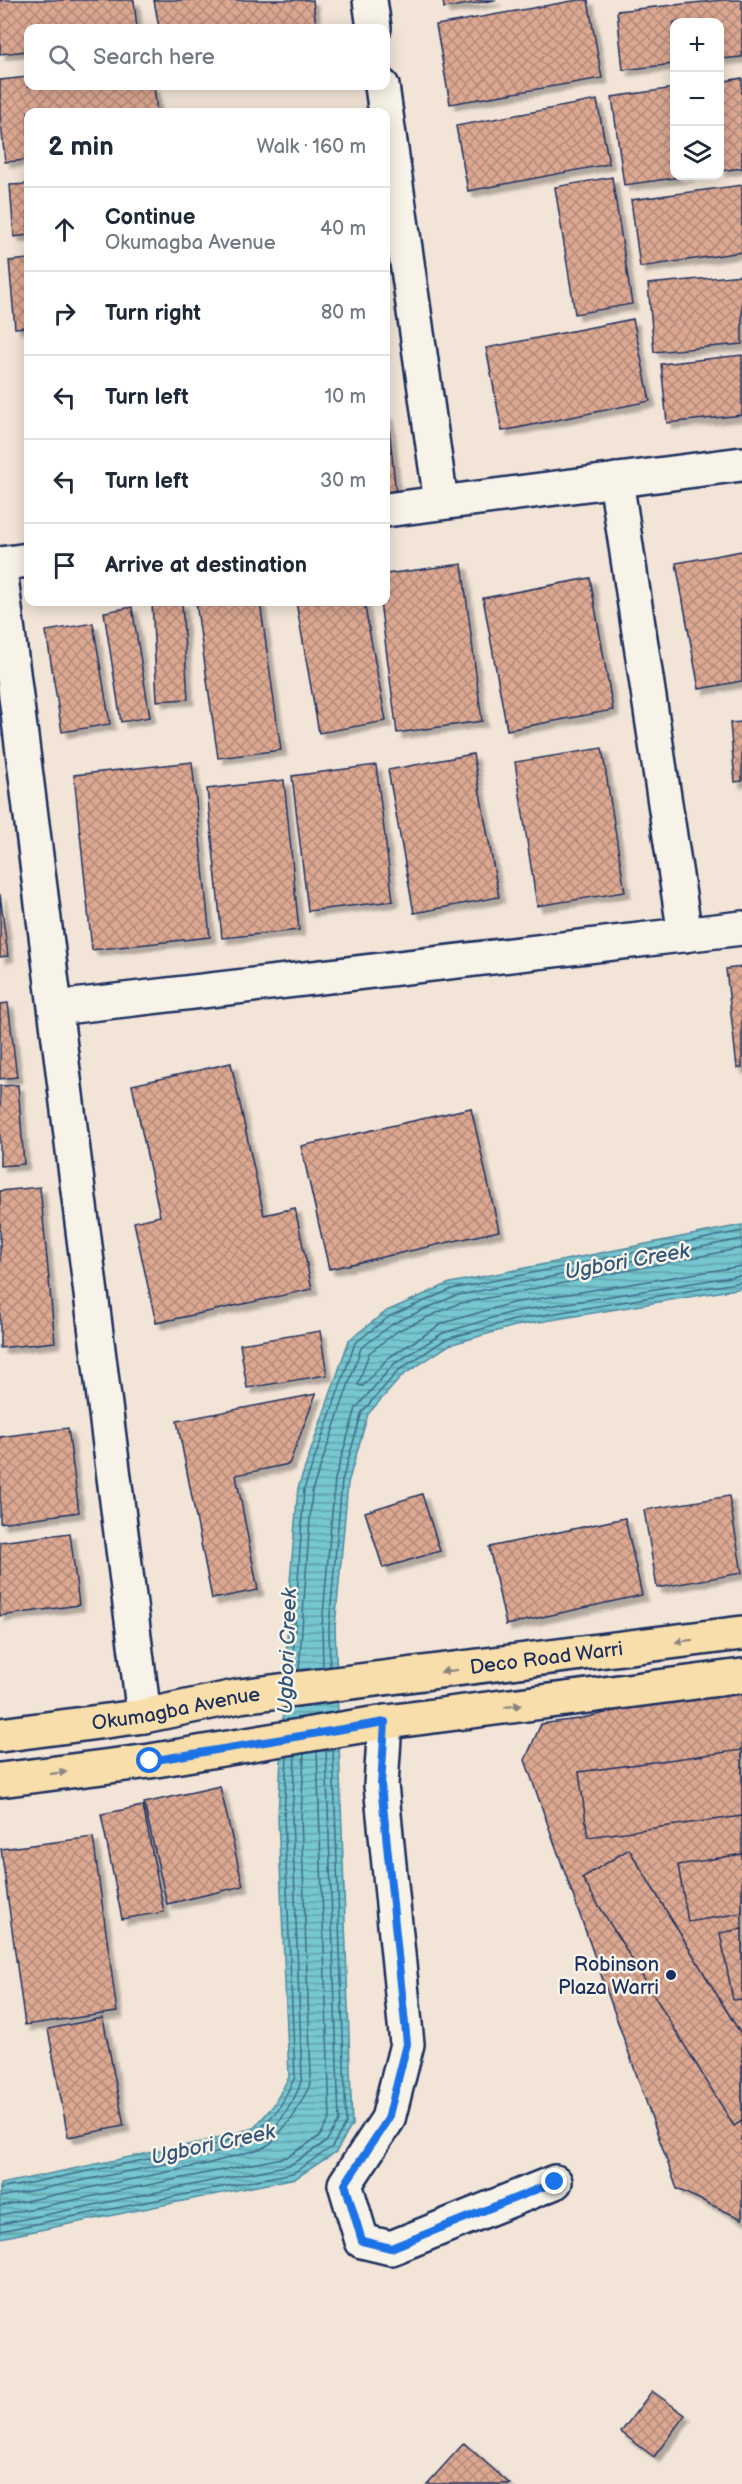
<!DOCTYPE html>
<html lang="en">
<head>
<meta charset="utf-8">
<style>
  :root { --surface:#fff; --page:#f2f2f3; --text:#1f2937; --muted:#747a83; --line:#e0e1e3 }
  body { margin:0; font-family:"Balsamiq Sans",sans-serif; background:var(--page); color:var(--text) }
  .controls { position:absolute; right:18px; top:18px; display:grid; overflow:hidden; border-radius:12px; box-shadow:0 3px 15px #0003 }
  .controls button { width:54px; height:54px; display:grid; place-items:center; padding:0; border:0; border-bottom:2px solid var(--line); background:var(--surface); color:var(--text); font:30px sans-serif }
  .stop { position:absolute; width:18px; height:18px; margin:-14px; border:4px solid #1a73e8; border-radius:50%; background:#fff }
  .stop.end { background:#1a73e8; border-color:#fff; box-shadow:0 2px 6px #0008 }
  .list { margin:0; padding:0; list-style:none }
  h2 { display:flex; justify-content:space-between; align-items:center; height:78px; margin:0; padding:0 24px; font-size:26px }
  h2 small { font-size:20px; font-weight:400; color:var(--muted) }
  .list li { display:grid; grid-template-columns:39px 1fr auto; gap:18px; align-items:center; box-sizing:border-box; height:84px; padding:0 24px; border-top:2px solid var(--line) }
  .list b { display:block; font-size:22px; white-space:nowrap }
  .list p { margin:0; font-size:20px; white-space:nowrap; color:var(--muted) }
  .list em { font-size:20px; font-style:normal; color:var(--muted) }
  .icon { flex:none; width:33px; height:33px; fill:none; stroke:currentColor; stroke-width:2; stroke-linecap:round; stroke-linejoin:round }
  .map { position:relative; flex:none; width:742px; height:2484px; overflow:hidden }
  .search { position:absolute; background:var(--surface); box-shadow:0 3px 15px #0003; left:24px; top:24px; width:366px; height:66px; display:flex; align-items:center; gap:15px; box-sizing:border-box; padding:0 21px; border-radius:12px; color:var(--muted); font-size:22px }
  .panel { position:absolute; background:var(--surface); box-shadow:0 3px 15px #0003; left:24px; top:108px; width:366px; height:498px; border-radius:12px }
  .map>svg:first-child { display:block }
  .water { fill:url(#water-rules); stroke:#528aa2; stroke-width:1.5 }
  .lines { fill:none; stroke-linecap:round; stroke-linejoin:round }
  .shore { stroke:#3f6c8b; stroke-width:1.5 }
  .building { fill:url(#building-cross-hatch); stroke:#1b2f5e; stroke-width:1.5; filter:url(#shadow) }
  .minor-casing { stroke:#1b2f5e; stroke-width:38 }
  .major-casing { stroke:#1b2f5e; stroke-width:38 }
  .minor { stroke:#f7f3e8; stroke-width:33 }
  .major { stroke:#f8deab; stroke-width:33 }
  .oneway { fill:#8a8684 }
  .route { stroke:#1a73e8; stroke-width:8 }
  .poi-dot { fill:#1b2f5e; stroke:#f7f3e8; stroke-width:2 }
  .labels { text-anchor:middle; stroke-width:5; stroke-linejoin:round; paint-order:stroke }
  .street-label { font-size:20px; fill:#1b2f5e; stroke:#f7f3e8 }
  .poi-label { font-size:20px; fill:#1b2f5e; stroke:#f7f3e8; text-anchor:end }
  .water-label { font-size:21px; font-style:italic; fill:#32557a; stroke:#f7f3e8 }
</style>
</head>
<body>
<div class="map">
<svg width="742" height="2484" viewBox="0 0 742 2484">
  <defs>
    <pattern id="water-rules" width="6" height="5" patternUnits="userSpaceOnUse" patternTransform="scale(1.5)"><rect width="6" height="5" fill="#76c7cf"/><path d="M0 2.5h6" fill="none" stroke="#60a2ab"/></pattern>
    <pattern id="building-cross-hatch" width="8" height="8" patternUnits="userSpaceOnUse" patternTransform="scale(1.5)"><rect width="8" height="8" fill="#dda891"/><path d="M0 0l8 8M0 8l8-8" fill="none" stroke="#b2897a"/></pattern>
    <filter id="shadow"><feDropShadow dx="5.5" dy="5.5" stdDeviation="1.5" flood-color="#0004"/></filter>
  </defs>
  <rect width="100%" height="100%" fill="#f2e4d7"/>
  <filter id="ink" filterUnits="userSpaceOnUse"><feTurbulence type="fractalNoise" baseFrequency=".0167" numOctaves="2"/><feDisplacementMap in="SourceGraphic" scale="12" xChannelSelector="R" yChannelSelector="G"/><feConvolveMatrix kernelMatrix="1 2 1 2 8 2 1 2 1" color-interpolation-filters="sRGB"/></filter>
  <g filter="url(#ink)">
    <path class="water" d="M742 1225V1288L515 1326 449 1345 403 1375 368 1414 348 1483 335 1627 352 2125 336 2152 296 2178 0 2238V2184L202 2142 254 2128 273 2106 289 2077 278 1817 290 1581 298 1488 349 1340 387 1311 450 1283Z"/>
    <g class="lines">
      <g class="shore">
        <path d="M742 1248 457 1304 399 1330 369 1353 358 1385 363 1386 388 1358 443 1323 512 1303 742 1266"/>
        <path d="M323 1667 322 1626 335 1479 356 1408 394 1364 443 1333 512 1312 742 1275"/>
        <path d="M330 1667 329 1627 342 1481 362 1412 399 1370 446 1339 514 1320 742 1282"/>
        <path d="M299 1670 312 1491 361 1348 394 1323 454 1296 742 1239"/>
        <path d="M292 1671 304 1489 355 1343 390 1316 452 1289 742 1231"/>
        <path d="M0 2189 203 2148 256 2133 279 2109 295 2077 284 1817 287 1756"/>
        <path d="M0 2197 205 2156 258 2141C275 2133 299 2095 302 2077L292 1818 295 1755"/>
        <path d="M0 2206 207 2164 263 2148 271 2143 293 2117 309 2087 311 2077 301 1818 304 1754"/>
        <path d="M0 2215 287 2157 320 2136 330 2118 317 1751"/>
        <path d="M0 2224 290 2165 326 2142 339 2121 326 1750"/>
        <path d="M0 2231 293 2173 332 2147 346 2123 333 1749"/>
      </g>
    </g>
    <g class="building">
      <path d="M0 0H134L137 28H28V51L0 54Z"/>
      <path d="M154 0H313L316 26 298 28H159Z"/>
      <path d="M443 0H496L444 8Z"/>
      <path d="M578 0H588L602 78 450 104 436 25Z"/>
      <path d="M722 0H742V57L720 59V22H674V64L623 70 617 11Z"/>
      <path d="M28 77V86H154L157 112H28V160L5 162 0 114V80Z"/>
      <path d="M742 78V168L720 171V82Z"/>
      <path d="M674 88V176H689L624 185 612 97Z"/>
      <path d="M597 100 609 164 468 191 456 126Z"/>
      <path d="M612 177 632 304 575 314 555 187Z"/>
      <path d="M28 184V235L14 237 10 185Z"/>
      <path d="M742 185V252L640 267 631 200Z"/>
      <path d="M28 259V327L15 328 9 261Z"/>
      <path d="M742 275V344L654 352 648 284Z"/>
      <path d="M633 319 650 401 502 431 486 348Z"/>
      <path d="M742 355V415L667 423 661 364Z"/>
      <path d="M386 415H388L396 495 386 496Z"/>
      <path d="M742 551V681L699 689 676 563Z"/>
      <path d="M462 564 482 721 397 733 380 602H386V574Z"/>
      <path d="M590 578 613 710 507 730 483 598Z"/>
      <path d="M152 602H182L188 699 157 701Z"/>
      <path d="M196 602H260L281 750 218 758Z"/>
      <path d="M296 602H364L386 721 319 733Z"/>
      <path d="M132 607 150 717 121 722 104 612Z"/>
      <path d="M93 623 110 724 62 732 46 631Z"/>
      <path d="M742 722V781L735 782 730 723Z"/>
      <path d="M602 748 625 892 537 906 515 762Z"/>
      <path d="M473 754 499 897 414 913 388 770Z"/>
      <path d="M192 762 210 937 92 950 74 775Z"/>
      <path d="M376 765 393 901 308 911 292 776Z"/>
      <path d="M284 780 299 930 222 938 207 789Z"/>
      <path d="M0 894 8 956 0 957Z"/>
      <path d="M742 967V1068H737L726 969Z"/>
      <path d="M8 1003 17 1077 0 1079V1004Z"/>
      <path d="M231 1063 264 1215 295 1208 312 1289 156 1323 134 1222 160 1216 132 1085Z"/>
      <path d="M18 1085 24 1164 0 1166V1086Z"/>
      <path d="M471 1108 499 1231 329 1269 301 1146Z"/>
      <path d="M40 1187 55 1342 0 1348V1191Z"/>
      <path d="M320 1331 327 1375 247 1388 240 1344Z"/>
      <path d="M316 1394 289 1464 236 1475 258 1590 212 1599 177 1421Z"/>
      <path d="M68 1428 79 1512 0 1523V1437Z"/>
      <path d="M422 1494 440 1551 383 1568 365 1512Z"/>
      <path d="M729 1496 742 1573 657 1588 644 1510Z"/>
      <path d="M625 1518 642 1595 506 1625 489 1547Z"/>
      <path d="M70 1533 79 1605 0 1616V1542Z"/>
      <path d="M742 1691V2219L677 2189 525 1760 541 1724 578 1719 646 1704Z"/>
      <path d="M742 1750V1816L588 1837 579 1772Z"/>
      <path d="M220 1786 243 1886 167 1904 144 1803Z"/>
      <path d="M143 1806 164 1912 122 1919 101 1814Z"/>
      <path d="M93 1837 117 2012 25 2025 1 1849Z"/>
      <path d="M629 1849 742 2036V2121L734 2126 582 1878Z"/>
      <path d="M742 1854V1913L688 1922 678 1865Z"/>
      <path d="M742 1929V1999L733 2000 720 1933Z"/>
      <path d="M103 2018 124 2126 68 2137 48 2029Z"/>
      <path d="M652 2391 685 2415 654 2457 621 2432Z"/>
      <path d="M464 2443 510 2484H427Z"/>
    </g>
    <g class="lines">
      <g class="minor-casing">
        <g id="minor">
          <path d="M370 0 374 28"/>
          <path d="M382 86 441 502"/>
          <path d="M616 480 685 935"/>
          <path d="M386 510 742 464"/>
          <path d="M0 564 28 560"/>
          <path d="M0 569 144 1716"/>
          <path d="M56 1008 742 928"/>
          <path d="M385 1722 381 1785 407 2044 388 2119 345 2184 362 2241 391 2248 555 2182"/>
        </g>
      </g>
      <g class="major-casing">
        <g id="major">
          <path id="s1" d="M0 1735 144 1716 240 1696 742 1633"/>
          <path d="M0 1780 150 1761 372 1724 742 1676"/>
        </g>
      </g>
      <use href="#minor" class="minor"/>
      <use href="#major" class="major"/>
    </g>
    <defs><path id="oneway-solid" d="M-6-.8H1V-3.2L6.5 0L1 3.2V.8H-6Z" transform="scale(1.5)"/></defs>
    <g class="oneway">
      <use href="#oneway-solid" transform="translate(684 1641) rotate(173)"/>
      <use href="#oneway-solid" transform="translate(449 1671) rotate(173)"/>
      <use href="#oneway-solid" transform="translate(513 1706) rotate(-7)"/>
      <use href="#oneway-solid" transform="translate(58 1773) rotate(-7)"/>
    </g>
  </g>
  <g class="lines" filter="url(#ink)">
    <path class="route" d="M150 1761 385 1722 381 1785 407 2044 388 2119 345 2184 362 2241 391 2248 555 2182"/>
  </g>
  <circle class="poi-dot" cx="671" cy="1975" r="6"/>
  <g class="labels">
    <g class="street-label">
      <text dy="7" stroke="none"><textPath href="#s1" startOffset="552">Deco Road Warri</textPath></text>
      <text dy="7" stroke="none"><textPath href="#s1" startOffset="178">Okumagba Avenue</textPath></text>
    </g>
    <g class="poi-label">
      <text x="659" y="1971">Robinson<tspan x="659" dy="23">Plaza Warri</tspan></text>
    </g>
    <g class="water-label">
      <text transform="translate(627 1261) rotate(-10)" y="7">Ugbori Creek</text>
      <text transform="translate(287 1651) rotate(-88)" y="7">Ugbori Creek</text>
      <text transform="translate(213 2144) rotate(-12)" y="7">Ugbori Creek</text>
    </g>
  </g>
</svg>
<div class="controls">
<button>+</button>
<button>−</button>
<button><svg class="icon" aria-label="layers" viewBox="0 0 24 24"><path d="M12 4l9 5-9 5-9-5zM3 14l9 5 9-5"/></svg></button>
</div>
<div class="stop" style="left:150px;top:1761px"></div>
<div class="stop end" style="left:555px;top:2182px"></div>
<div class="search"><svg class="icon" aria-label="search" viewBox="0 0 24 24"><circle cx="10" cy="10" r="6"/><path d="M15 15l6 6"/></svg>Search here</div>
<section class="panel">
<h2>2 min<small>Walk · 160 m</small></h2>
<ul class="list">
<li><svg class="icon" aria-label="ahead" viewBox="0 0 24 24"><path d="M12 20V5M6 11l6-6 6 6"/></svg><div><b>Continue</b><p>Okumagba Avenue</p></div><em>40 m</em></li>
<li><svg class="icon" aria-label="right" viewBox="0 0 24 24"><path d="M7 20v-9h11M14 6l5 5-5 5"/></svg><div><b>Turn right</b></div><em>80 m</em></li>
<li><svg class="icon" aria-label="left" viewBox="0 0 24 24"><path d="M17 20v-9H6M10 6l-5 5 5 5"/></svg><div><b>Turn left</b></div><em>10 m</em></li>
<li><svg class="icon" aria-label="left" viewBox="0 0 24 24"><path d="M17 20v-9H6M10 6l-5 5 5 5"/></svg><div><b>Turn left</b></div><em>30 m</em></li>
<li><svg class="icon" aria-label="arrive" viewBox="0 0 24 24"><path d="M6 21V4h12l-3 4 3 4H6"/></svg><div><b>Arrive at destination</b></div></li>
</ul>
</section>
</div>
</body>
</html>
